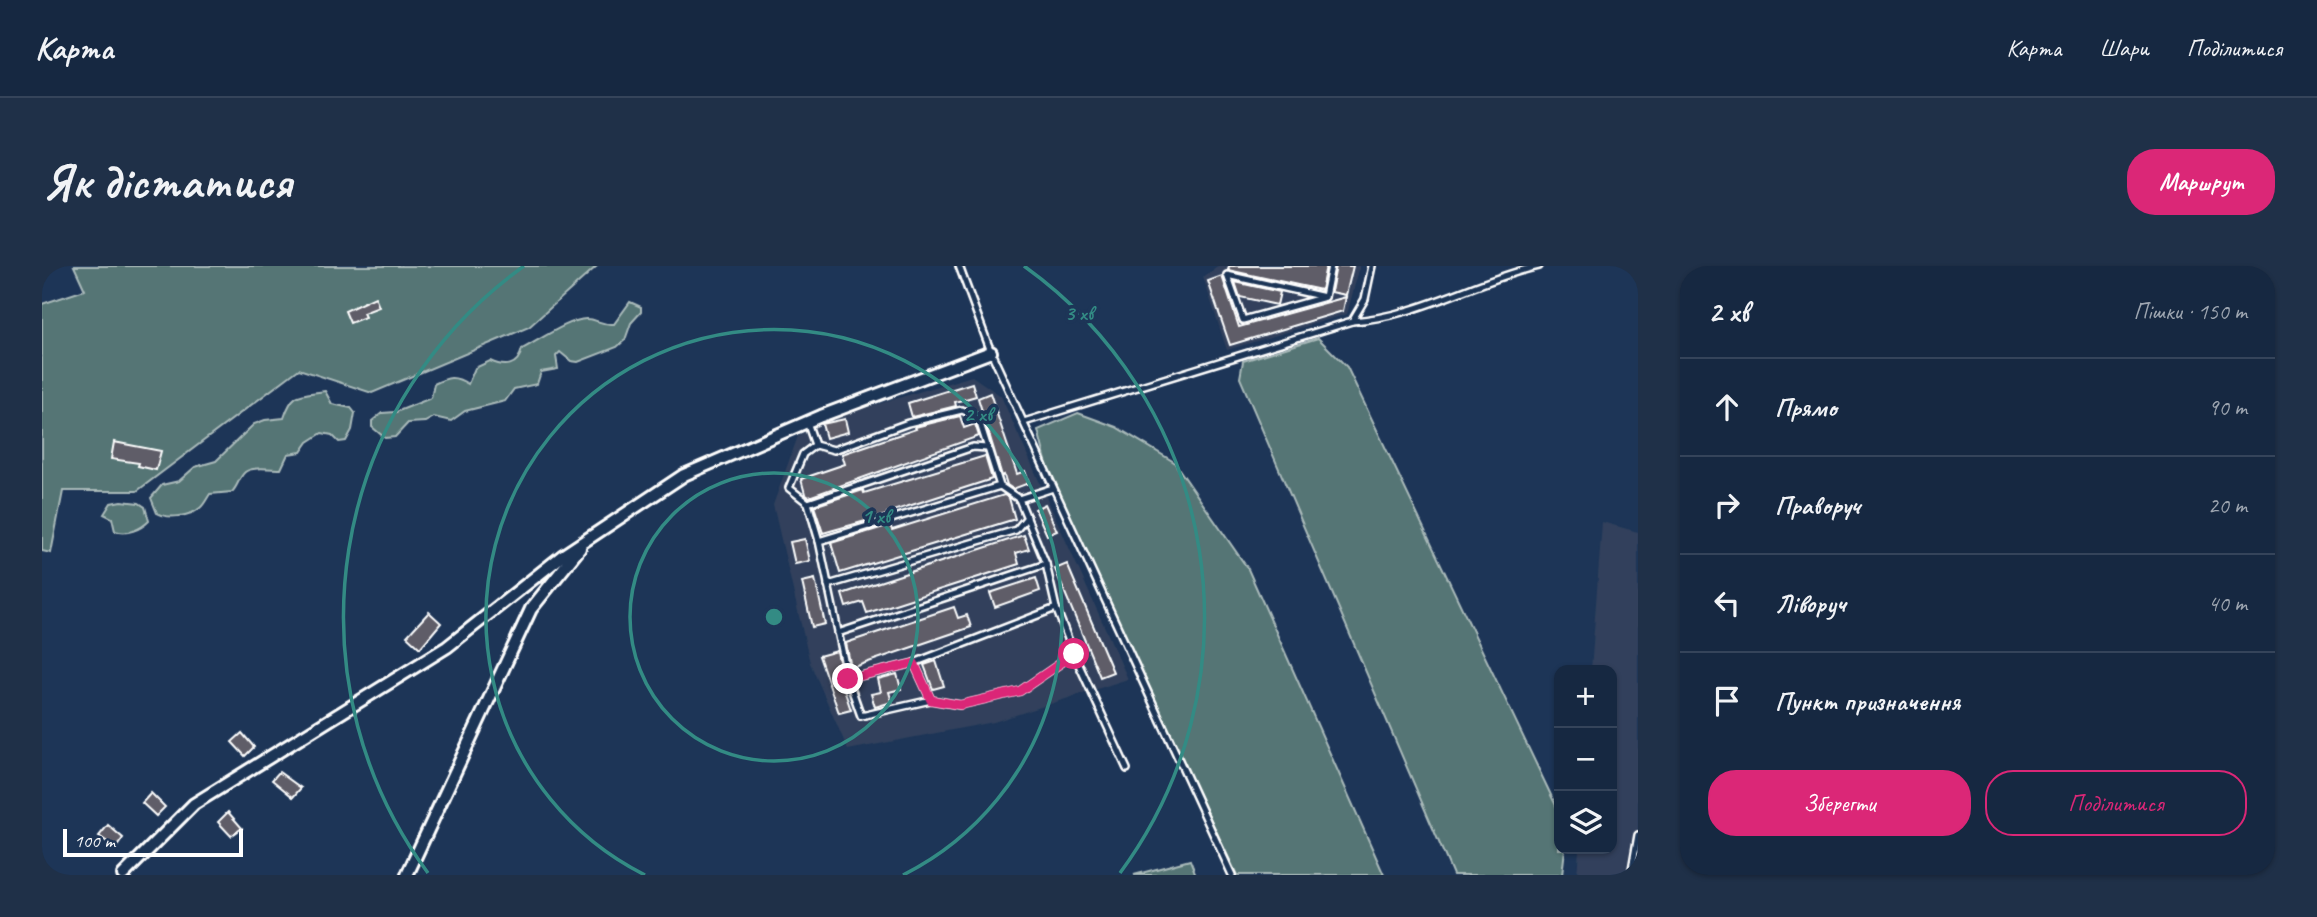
<!DOCTYPE html>
<html lang="uk">
<head>
<meta charset="utf-8">
<style>
  :root { --surface:#162841; --page:#1f3048; --text:#f1f3f6; --muted:#9ea6b1; --line:#35445a; --accent:#db2777 }
  body { margin:0; font-family:Caveat,sans-serif; background:var(--page); color:var(--text) }
  .controls { position:absolute; right:21px; bottom:21px; display:grid; overflow:hidden; border-radius:14px; box-shadow:0 2px 5px #0004 }
  .controls button { width:63px; height:63px; display:grid; place-items:center; padding:0; border:0; border-bottom:2px solid var(--line); background:var(--surface); color:var(--text); font:35px sans-serif }
  .scale { position:absolute; left:21px; bottom:18px; width:180px; box-sizing:border-box; padding-left:7px; border:4px solid #fff; border-top:0; font-size:19px; line-height:24px; white-space:nowrap; color:#fff; -webkit-text-stroke:5px #1d3557; paint-order:stroke }
  .stop { position:absolute; width:21px; height:21px; margin:-16px; border:5px solid #db2777; border-radius:50%; background:#fff }
  .stop.end { background:#db2777; border-color:#fff; box-shadow:0 2px 7px #0008 }
  .list { margin:0; padding:0; list-style:none }
  h2 { display:flex; justify-content:space-between; align-items:center; height:91px; margin:0; padding:0 28px; font-size:30px }
  h2 small { font-size:23px; font-weight:400; color:var(--muted) }
  .list li { display:grid; grid-template-columns:46px 1fr auto; gap:21px; align-items:center; box-sizing:border-box; height:98px; padding:0 28px; border-top:2px solid var(--line) }
  .list b { display:block; font-size:26px; white-space:nowrap }
  .list em { font-size:23px; font-style:normal; color:var(--muted) }
  .actions { display:flex; gap:14px; padding:21px 28px }
  .actions a { flex:1; padding:16px 0; border:2px solid var(--accent); border-radius:28px; text-align:center; font-size:24px; color:var(--accent) }
  .actions .main { background:var(--accent); color:#fff }
  .icon { flex:none; width:38px; height:38px; fill:none; stroke:currentColor; stroke-width:2; stroke-linecap:round; stroke-linejoin:round }
  .map { position:relative; flex:none; width:1596px; height:609px; overflow:hidden; border-radius:28px }
  header { display:flex; align-items:center; gap:42px; box-sizing:border-box; height:98px; padding:0 35px; background:var(--surface); border-bottom:2px solid var(--line) }
  header strong { font-size:33px }
  nav { display:flex; gap:38px; margin-inline-start:auto; font-size:24px }
  .intro { display:flex; align-items:center; justify-content:space-between; box-sizing:border-box; height:168px; padding:0 42px }
  h1 { margin:0; font-size:49px }
  .button { padding:18px 32px; border-radius:28px; background:var(--accent); color:#fff; font-size:24px; font-weight:700 }
  main { display:flex; gap:42px; padding:0 42px }
  aside { flex:1; background:var(--surface); border-radius:28px; box-shadow:0 2px 5px #0004 }
  .map>svg:first-child { display:block }
  .built { fill:#30415c }
  .green { fill:#547574; stroke:#aababa; stroke-width:2 }
  .building { fill:#5e5d68; stroke:#fff; stroke-width:2 }
  .lines { fill:none; stroke-linecap:round; stroke-linejoin:round }
  .lane-casing { stroke:#fff; stroke-width:10 }
  .street-casing { stroke:#fff; stroke-width:16 }
  .lane { stroke:#1d3557; stroke-width:5 }
  .street { stroke:#1d3557; stroke-width:10 }
  .route { stroke:#db2777; stroke-width:9 }
  .ring { fill:none; stroke:#338b84; stroke-width:3.5 }
  .centre { fill:#338b84; stroke:#1d3557; stroke-width:3.5 }
  .ring-label { font-size:21px; text-anchor:middle; font-weight:bold; fill:#338b84; stroke:#1d3557; stroke-width:7; stroke-linejoin:round; paint-order:stroke }
</style>
</head>
<body>
<header>
<strong>Карта</strong>
<nav><a>Карта</a><a>Шари</a><a>Поділитися</a></nav>
</header>
<div class="intro"><h1>Як дістатися</h1><a class="button">Маршрут</a></div>
<main>
<div class="map">
<svg width="1596" height="609" viewBox="0 0 1596 609">
  <rect width="100%" height="100%" fill="#1d3557"/>
  <filter id="ink" filterUnits="userSpaceOnUse"><feTurbulence type="fractalNoise" baseFrequency=".0143" numOctaves="2"/><feDisplacementMap in="SourceGraphic" scale="14" xChannelSelector="R" yChannelSelector="G"/><feConvolveMatrix kernelMatrix="1 2 1 2 8 2 1 2 1" color-interpolation-filters="sRGB"/></filter>
  <g filter="url(#ink)">
    <g class="built">
      <path d="M1177 0H1318L1305 48 1185 84 1161 11Z"/>
      <path d="M930 110 959 130 1086 413 952 456 806 484 768 397 731 239 756 170 779 155Z"/>
      <path d="M1560 256 1596 266V609H1535L1537 583H1570V404H1549Z"/>
    </g>
    <g class="green">
      <path d="M32 0H555L487 61 330 127 257 103 95 225H21L9 287 0 285V38L43 24Z"/>
      <path d="M588 36 599 41V46L589 57 583 74 575 81 536 96 529 95 518 86 514 90 516 103 499 106 495 118 472 123 463 135 423 145 409 155 392 151 383 156 366 157 353 171 343 172 330 161V155L340 147 354 146 389 132 392 118C406 111 412 109 426 118L433 102 448 95C463 102 476 101 480 83 496 75 529 52 545 53 555 53 558 59 572 58Z"/>
      <path d="M1276 72 1305 101 1517 546V583H1523L1520 609H1411L1198 112 1201 95Z"/>
      <path d="M283 125 290 138 309 142 313 147 310 164 304 175 297 176 290 169 280 167 266 176 259 186 246 188 239 203C229 203 210 200 203 206 197 211 196 220 190 226L168 228C165 232 162 239 158 242 148 251 125 253 115 247L109 232 120 219 137 215 153 201 174 195 212 158 223 154 242 152C251 125 257 129 283 125Z"/>
      <path d="M1036 147 1074 161 1132 196 1206 303 1342 609H1195L1011 222 996 164Z"/>
      <path d="M79 235 97 237 103 241 107 255C98 264 85 269 73 265L70 252 62 248 69 237Z"/>
      <path d="M1148 594 1154 609H1092Z"/>
    </g>
    <g class="building">
      <path d="M1187 0H1284L1279 24 1186 4Z"/>
      <path d="M1294 0H1311L1304 29 1289 26Z"/>
      <path d="M1180 10 1197 61 1304 31 1301 45 1188 79 1166 15Z"/>
      <path d="M1193 16 1238 26 1235 39 1198 31Z"/>
      <path d="M333 31 337 41 321 47 323 51 308 57 303 45Z"/>
      <path d="M930 117 934 130 913 136 914 140 870 151 866 137Z"/>
      <path d="M948 127 975 208 983 205 987 217 971 223 965 219 962 209 960 210 936 132Z"/>
      <path d="M918 150 922 162 933 158 937 170 767 231 763 228 759 213 803 198 800 188 874 163 873 161Z"/>
      <path d="M803 153 806 166 784 172 780 158Z"/>
      <path d="M72 176 119 185 114 204 96 200 97 197 69 193Z"/>
      <path d="M943 190 950 213 845 247V249L781 267 772 240 821 224 822 227Z"/>
      <path d="M962 229 967 232 973 253 798 307 789 277 848 259 850 264Z"/>
      <path d="M1003 238 1015 265 1005 269 993 243Z"/>
      <path d="M982 269 987 283 974 287 977 298 825 347 821 336 804 341 800 328Z"/>
      <path d="M763 273 768 295 753 298 748 276Z"/>
      <path d="M1025 298 1071 406 1058 411 1013 303Z"/>
      <path d="M994 312 998 325 953 341 948 327Z"/>
      <path d="M773 313 783 358 770 361 760 316Z"/>
      <path d="M912 341 916 352 925 349 929 361 809 402 804 377Z"/>
      <path d="M387 346 399 357 378 382 365 370Z"/>
      <path d="M795 385 799 405 796 406 809 444 797 447 777 390Z"/>
      <path d="M894 395 902 420 891 423 882 399Z"/>
      <path d="M855 408 859 423 847 426 850 436 833 441 829 428 839 426 836 413Z"/>
      <path d="M200 467 212 481 203 490 190 476Z"/>
      <path d="M237 506 259 522 251 531 230 514Z"/>
      <path d="M109 527 123 541 114 550 100 537Z"/>
      <path d="M186 546 200 562 189 570 176 556Z"/>
      <path d="M66 559 81 572 74 582 57 570Z"/>
    </g>
    <g class="lines">
      <g class="lane-casing">
        <g id="lane">
          <path d="M917 0 949 86 1190 609"/>
          <path d="M1185 9 1283 31 1201 54Z"/>
          <path d="M1283 31 1289 0"/>
          <path d="M1310 55C1376 51 1434 14 1497 0"/>
          <path d="M765 156 773 179 792 184 866 157 920 144 936 151 958 220 977 233 1004 298 1014 342 1032 388 1085 503"/>
          <path d="M982 156 1310 55 1323 33 1330 0"/>
          <path d="M773 179 761 188 747 222 766 237 777 275 806 413 819 450 889 434"/>
          <path d="M977 233 1011 222"/>
          <path d="M766 237 931 181 945 182"/>
          <path d="M777 275 958 220"/>
          <path d="M786 319 974 264 985 251"/>
          <path d="M796 367 1004 298"/>
          <path d="M872 397 889 434 918 439 978 425 1032 388"/>
          <path d="M806 413 872 397 1014 342"/>
          <path d="M1589 609 1596 569"/>
        </g>
      </g>
      <g class="street-casing">
        <g id="street">
          <path d="M81 609 152 538 405 381 520 290 642 209 779 150 949 86"/>
          <path d="M365 609 489 343 538 282"/>
        </g>
      </g>
      <use href="#lane" class="lane"/>
      <use href="#street" class="street"/>
    </g>
  </g>
  <g class="lines" filter="url(#ink)">
    <path class="route" d="M806 413 872 397 889 434 918 439 978 425 1032 388"/>
  </g>
  <g class="ring">
    <circle cx="732" cy="351" r="144"/>
    <path d="M603 609A288 288 0 1 1 861 609"/>
    <path d="M386 607A431 431 0 0 1 482 0M982 0A431 431 0 0 1 1078 607"/>
  </g>
  <circle cx="732" cy="351" r="10" class="centre"/>
  <g class="ring-label">
    <text x="1037" y="54">3 хв</text>
    <text x="936" y="155">2 хв</text>
    <text x="834" y="257">1 хв</text>
  </g>
</svg>
<div class="controls">
<button>+</button>
<button>−</button>
<button><svg class="icon" aria-label="layers" viewBox="0 0 24 24"><path d="M12 4l9 5-9 5-9-5zM3 14l9 5 9-5"/></svg></button>
</div>
<div class="scale">100 m</div>
<div class="stop" style="left:1032px;top:388px"></div>
<div class="stop end" style="left:806px;top:413px"></div>
</div>
<aside>
<h2>2 хв<small>Пішки · 150 m</small></h2>
<ul class="list">
<li><svg class="icon" aria-label="ahead" viewBox="0 0 24 24"><path d="M12 20V5M6 11l6-6 6 6"/></svg><div><b>Прямо</b></div><em>90 m</em></li>
<li><svg class="icon" aria-label="right" viewBox="0 0 24 24"><path d="M7 20v-9h11M14 6l5 5-5 5"/></svg><div><b>Праворуч</b></div><em>20 m</em></li>
<li><svg class="icon" aria-label="left" viewBox="0 0 24 24"><path d="M17 20v-9H6M10 6l-5 5 5 5"/></svg><div><b>Ліворуч</b></div><em>40 m</em></li>
<li><svg class="icon" aria-label="arrive" viewBox="0 0 24 24"><path d="M6 21V4h12l-3 4 3 4H6"/></svg><div><b>Пункт призначення</b></div></li>
</ul>
<div class="actions"><a class="main">Зберегти</a><a>Поділитися</a></div>
</aside>
</main>
</body>
</html>
